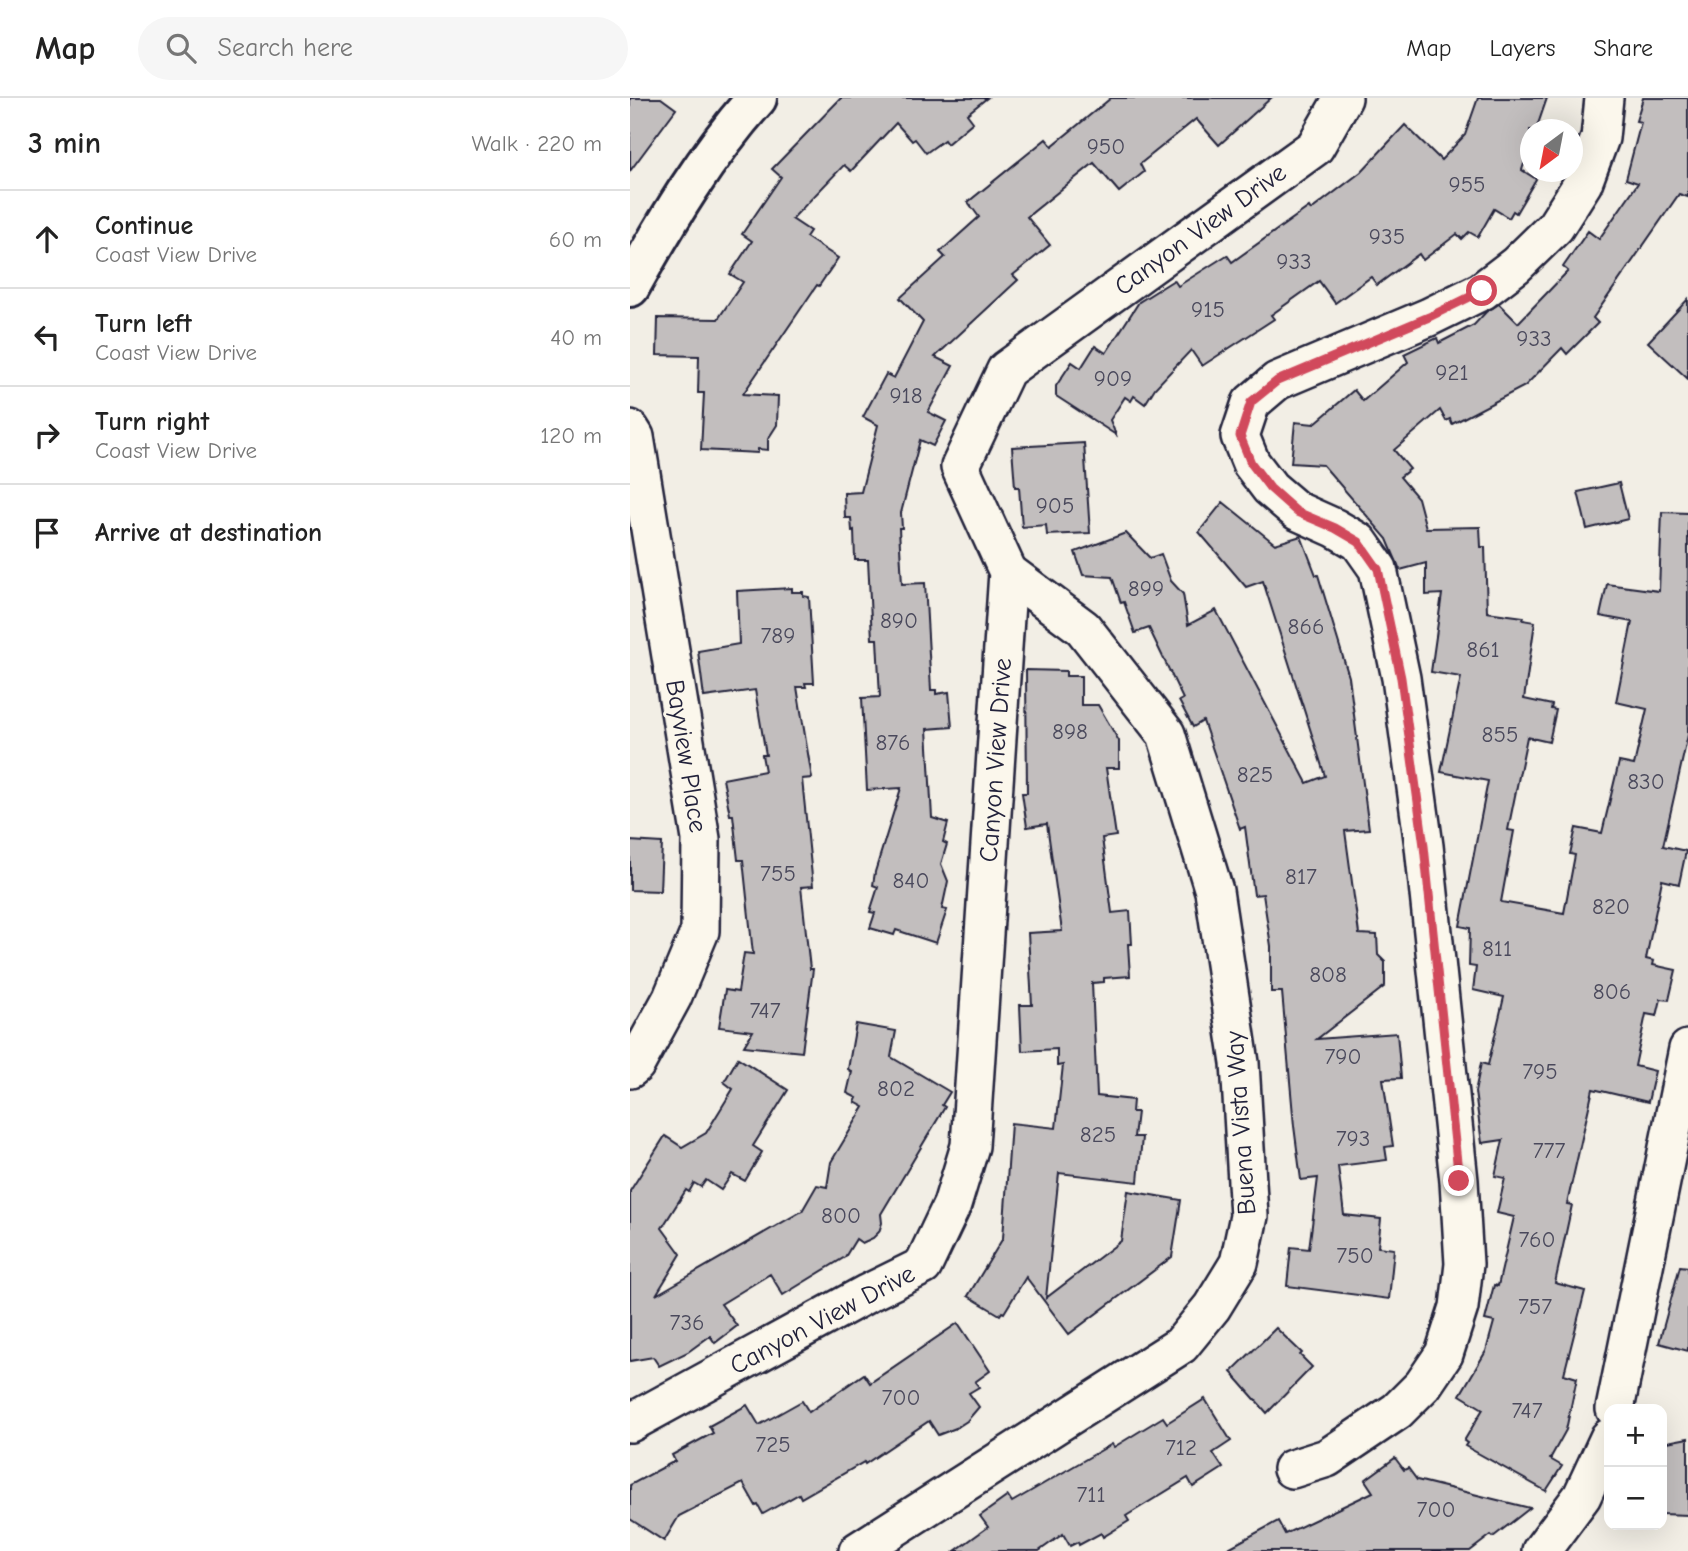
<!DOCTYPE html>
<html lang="en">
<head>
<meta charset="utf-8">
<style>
  :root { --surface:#fff; --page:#f6f6f6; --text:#222; --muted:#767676; --line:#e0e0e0 }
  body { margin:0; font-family:"Comic Neue",sans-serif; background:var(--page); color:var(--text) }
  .controls { position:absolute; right:21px; bottom:21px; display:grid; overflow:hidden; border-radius:14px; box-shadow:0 7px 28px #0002 }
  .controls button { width:63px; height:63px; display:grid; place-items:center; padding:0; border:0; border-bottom:2px solid var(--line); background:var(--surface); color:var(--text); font:35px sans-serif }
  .compass { position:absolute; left:890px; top:21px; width:63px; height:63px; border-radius:50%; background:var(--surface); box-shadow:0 7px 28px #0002; rotate:212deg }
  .stop { position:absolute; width:21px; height:21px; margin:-16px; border:5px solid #d1495b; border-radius:50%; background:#fff }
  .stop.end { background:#d1495b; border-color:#fff; box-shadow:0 2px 7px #0008 }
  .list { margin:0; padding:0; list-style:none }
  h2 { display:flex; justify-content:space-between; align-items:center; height:91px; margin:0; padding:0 28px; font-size:30px }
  h2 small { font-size:23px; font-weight:400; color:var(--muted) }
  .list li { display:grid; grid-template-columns:46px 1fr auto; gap:21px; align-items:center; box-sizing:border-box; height:98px; padding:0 28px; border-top:2px solid var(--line) }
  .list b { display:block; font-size:26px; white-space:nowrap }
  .list p { margin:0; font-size:23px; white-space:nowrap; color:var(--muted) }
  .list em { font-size:23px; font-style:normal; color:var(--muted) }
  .icon { flex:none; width:38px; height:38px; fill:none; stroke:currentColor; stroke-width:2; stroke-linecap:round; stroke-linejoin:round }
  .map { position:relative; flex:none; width:1058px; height:1453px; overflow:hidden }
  header { display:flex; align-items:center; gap:42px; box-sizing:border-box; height:98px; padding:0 35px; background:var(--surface); border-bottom:2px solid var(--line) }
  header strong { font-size:33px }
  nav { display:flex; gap:38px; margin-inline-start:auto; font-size:24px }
  .search { width:490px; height:63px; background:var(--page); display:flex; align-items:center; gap:18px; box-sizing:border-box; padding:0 24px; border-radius:38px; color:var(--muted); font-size:26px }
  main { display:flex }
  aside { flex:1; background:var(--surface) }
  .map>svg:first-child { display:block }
  .building { fill:#c2bebe; stroke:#22223b; stroke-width:2 }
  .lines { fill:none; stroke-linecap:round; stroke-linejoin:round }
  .street-casing { stroke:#22223b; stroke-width:42 }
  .secondary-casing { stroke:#22223b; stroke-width:44 }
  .street { stroke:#fbf7ec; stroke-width:37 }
  .secondary { stroke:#fbf7ec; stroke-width:38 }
  .route { stroke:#d1495b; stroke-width:9 }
  .labels { text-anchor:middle; stroke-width:6; stroke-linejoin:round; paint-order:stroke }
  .number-label { font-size:23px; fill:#4a495c }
  .street-label { font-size:26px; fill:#22223b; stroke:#fbf7ec }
</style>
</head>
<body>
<header>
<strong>Map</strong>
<div class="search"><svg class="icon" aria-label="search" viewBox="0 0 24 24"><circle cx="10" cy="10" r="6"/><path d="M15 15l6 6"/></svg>Search here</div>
<nav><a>Map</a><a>Layers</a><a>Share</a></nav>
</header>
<main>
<aside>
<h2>3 min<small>Walk · 220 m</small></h2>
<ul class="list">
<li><svg class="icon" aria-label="ahead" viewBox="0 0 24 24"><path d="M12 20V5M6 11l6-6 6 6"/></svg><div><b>Continue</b><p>Coast View Drive</p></div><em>60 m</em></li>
<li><svg class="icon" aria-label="left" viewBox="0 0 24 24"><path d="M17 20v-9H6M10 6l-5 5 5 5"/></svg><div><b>Turn left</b><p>Coast View Drive</p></div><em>40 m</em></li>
<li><svg class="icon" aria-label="right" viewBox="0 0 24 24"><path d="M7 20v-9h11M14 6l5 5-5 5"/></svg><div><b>Turn right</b><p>Coast View Drive</p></div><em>120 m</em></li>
<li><svg class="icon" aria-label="arrive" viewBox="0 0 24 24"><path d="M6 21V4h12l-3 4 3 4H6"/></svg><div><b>Arrive at destination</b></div></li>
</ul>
</aside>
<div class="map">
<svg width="1058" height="1453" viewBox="0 0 1058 1453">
  <rect width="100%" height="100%" fill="#f2eee5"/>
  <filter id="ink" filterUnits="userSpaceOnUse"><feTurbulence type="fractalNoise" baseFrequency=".0143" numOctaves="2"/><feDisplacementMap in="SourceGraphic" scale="14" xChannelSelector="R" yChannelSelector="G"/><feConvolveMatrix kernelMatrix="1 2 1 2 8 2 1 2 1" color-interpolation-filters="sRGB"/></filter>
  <g filter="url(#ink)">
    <g class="building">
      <path d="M0 0H31L46 11 0 73Z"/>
      <path d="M211 0H357L337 16 343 24 317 46 314 42 296 55 285 41 282 43 266 25 221 73 214 67 162 121 180 133 176 139 208 160 189 188 187 187 113 296 148 298 147 327 138 341V352L128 351V355L71 352 74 295H68L69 258 27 257 28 220 88 221 113 184 100 176 122 143 112 136 151 79 142 71Z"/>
      <path d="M481 0H641L589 47 566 21 510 66 514 74 489 94 464 65 397 119 420 147 383 177 388 182 305 259 323 268 298 314 316 323 303 348 290 342 271 415 272 430H269L272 486 295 485 301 592H306V596L319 594 322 629 297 631 302 720 318 725 313 744 317 746 311 766 318 783 312 811 317 812 306 845 266 832 264 837 240 830 245 815 240 814 248 789 243 787 245 774 271 690 237 692 232 600 250 599 247 541H242L238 462H225L224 432 222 433 221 420H215L214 395 231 394 248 327 233 319 256 276 264 280 293 224 270 200 315 159 310 154 349 119 338 104 416 41 422 48Z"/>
      <path d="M848 0H917L906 32H900V47L892 72 906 81 886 115 883 113 879 120 864 111 848 139 839 134 832 141 827 136 793 162 789 156 747 187 741 179 705 205 689 183 641 217 644 221 572 268 561 252 525 290 515 306 504 298 501 303 495 299 480 322 486 337 426 298V288L442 264 451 270 465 248 476 255 509 204 544 182 548 188 597 157 602 164 679 109 681 112 731 74 775 27 811 62 835 37Z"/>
      <path d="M1013 0H1058V99L1049 96 963 220 968 225 937 256 932 250 895 288 822 326 820 321 816 323 810 312 764 352 780 371 770 379 788 400 796 430 850 429 851 449H855L857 514 894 519 893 522 905 524 894 601 922 607 921 611 926 612 919 644 897 639 878 732 884 733 871 804 934 815 945 757 940 756 946 730 972 735 989 664 1004 667 1017 611 986 604 1002 524 970 518 977 486 1029 493 1032 414 1058 415V637L1033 748 1056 753 1049 786 1032 782 1016 861 1024 863 1023 867 1046 872 1039 902 1031 901 1027 918 1016 916 1005 968 1025 973 1018 1004 963 991 937 1106 942 1107 925 1185 955 1193 934 1276 947 1280 936 1332 920 1361 932 1368 916 1393 835 1348 837 1345 834 1343 853 1311 830 1297 856 1253 864 1224 855 1222 864 1187 868 1188 884 1119 867 1115 875 1080 865 1078 873 1042 852 1045 845 994 851 965 858 967 874 899 843 892 846 869 839 868 840 830 830 828 858 683 811 674 831 579 801 574 812 496 796 497V465L770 472 757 441 693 367 661 365 665 324 684 326 724 292 733 303 778 264 774 256 807 240 809 245 844 227 856 214 869 206 888 225 938 173 933 169 958 133 969 141 1008 85 996 81 1011 24 1006 23Z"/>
      <path d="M1058 201V281L1018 244Z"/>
      <path d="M454 345 460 435 417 437 416 427 392 429 389 389H385L382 349Z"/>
      <path d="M989 385 998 421 957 431 948 394Z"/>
      <path d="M593 404 645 446 671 438 686 477H688L719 579 739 731 715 733 729 836 747 837 748 857 755 864V888L687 941 767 935 771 980 753 981 763 1048 755 1049 757 1062 708 1068 714 1117 751 1121 748 1149 764 1151 759 1201 657 1188 661 1149 679 1151 688 1080 671 1082 664 1028 652 894H641V848L633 796 624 797 615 729 610 731 573 623 563 629 549 603 553 601 519 530 505 535 494 504 491 505 482 479 453 477 445 454 496 435 520 460 531 456 541 483 553 496 558 527 586 512 677 685 695 678 633 483 616 489 569 434Z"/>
      <path d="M162 490V494H173V498L179 499 184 585H175L176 589H167L182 680 172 681 183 788 171 789 180 871H183L172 954 114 948 123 933 89 929 95 892 108 894 114 855 123 856 113 762H108L103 717H100L93 681 135 673 132 657H136L125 592 74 599 68 553 109 546 107 493Z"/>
      <path d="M396 572 436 573V578H451V607H468L489 643V670H476L486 738 472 740 482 815 500 813 502 846H498L500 878 474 880V884L462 885 467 998 503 1002 502 1014H507L504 1039H512L508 1084 429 1075 416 1200 491 1143 498 1093 551 1102 542 1159 439 1236 396 1179 374 1215 372 1214 370 1217 338 1198 373 1140 381 1025 426 1030 433 967 427 968V951L392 953 390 907H402L398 835 432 833 417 726 397 729 392 695H397Z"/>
      <path d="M0 743 32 745 30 793 0 792Z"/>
      <path d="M226 926 266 933 261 959 320 994 312 1007 315 1009 251 1116 252 1125 249 1134 243 1140 232 1145 226 1141 215 1159 153 1197 140 1176 91 1206 107 1228 85 1245 80 1238 58 1254 29 1268 23 1259 0 1263V1093L35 1038 52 1049 76 1035 103 991 94 984 108 960 158 992 123 1048 132 1054 115 1083 102 1076 91 1092 76 1082 71 1089 64 1085 59 1094 56 1092 32 1130 51 1156 26 1197 172 1113 187 1087 197 1089 201 1064 234 1009 225 1004 227 1000 217 995 222 974 218 971Z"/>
      <path d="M1050 1168 1058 1169V1253L1029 1245Z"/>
      <path d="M328 1225 360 1273 345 1284 349 1289 339 1295 349 1309 337 1323 326 1330 308 1337 299 1323 235 1366 234 1364 171 1400 169 1396 133 1416 128 1407 126 1408 113 1385 49 1418 34 1443 0 1421V1387L45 1363 42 1357 83 1335 79 1328 117 1307 129 1327 172 1303 179 1314 234 1276 240 1285Z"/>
      <path d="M646 1230 672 1255 670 1257 682 1269 637 1315 601 1274Z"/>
      <path d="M575 1301 601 1343 583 1355 593 1370 563 1389 558 1380 496 1418 499 1423 473 1439 471 1435 449 1447 448 1444 440 1448 433 1436 409 1453H325L358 1429 350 1418 378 1398 382 1404 482 1346 484 1349 533 1319 537 1325Z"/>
      <path d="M1058 1340V1417L1032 1416V1345Z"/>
      <path d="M765 1360 774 1372 778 1370 787 1382 900 1410 863 1439 861 1437 840 1453H593L648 1423 655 1436 743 1394 735 1382Z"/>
    </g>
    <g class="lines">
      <g class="street-casing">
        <g id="street">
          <path d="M0 331 5 339 71 741 70 833 42 900 6 966 0 971"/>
          <path d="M985 1311 1058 951"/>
          <path d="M0 1325 238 1195 293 1168 322 1107 340 1048 378 474 330 369 376 272 685 49 713 0"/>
          <path d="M662 1371 697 1360 767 1313 793 1287 814 1256 829 1209 834 1166 829 1083 794 748 771 580 748 471 729 444 705 430 667 413 640 390 621 365 610 338 621 305 647 283 799 219 852 193 886 167 925 129 953 85 970 40 974 0"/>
          <path d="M228 1453 551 1247 582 1209 609 1165 619 1118 610 965 584 793 536 636 453 530 378 474"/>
          <path d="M911 1453 952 1398 979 1340"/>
        </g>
      </g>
      <g class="secondary-casing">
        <path id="secondary" d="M0 189C37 123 76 57 127 0"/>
      </g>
      <use href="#street" class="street"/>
      <use href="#secondary" class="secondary"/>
    </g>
  </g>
  <g class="lines" filter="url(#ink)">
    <path class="route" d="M829 1083 794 748 771 580 748 471 729 444 705 430 667 414 640 390 621 365 610 338 621 304 647 283 799 219 852 193"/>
  </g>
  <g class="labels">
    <g class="number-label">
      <text x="476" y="56">950</text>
      <text x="837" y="94">955</text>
      <text x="757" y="146">935</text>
      <text x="664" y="171">933</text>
      <text x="578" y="219">915</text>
      <text x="904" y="248">933</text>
      <text x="822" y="282">921</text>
      <text x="483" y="288">909</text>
      <text x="276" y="305">918</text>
      <text x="425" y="415">905</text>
      <text x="516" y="498">899</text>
      <text x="269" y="530">890</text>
      <text x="676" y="536">866</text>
      <text x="148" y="545">789</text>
      <text x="853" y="559">861</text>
      <text x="440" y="641">898</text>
      <text x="870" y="644">855</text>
      <text x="263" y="652">876</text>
      <text x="625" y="684">825</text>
      <text x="1016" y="691">830</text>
      <text x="148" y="783">755</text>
      <text x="671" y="786">817</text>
      <text x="281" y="790">840</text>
      <text x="981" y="816">820</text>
      <text x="867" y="858">811</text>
      <text x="698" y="884">808</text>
      <text x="982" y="901">806</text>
      <text x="135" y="920">747</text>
      <text x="713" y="966">790</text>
      <text x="910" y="981">795</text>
      <text x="266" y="998">802</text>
      <text x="468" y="1044">825</text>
      <text x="723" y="1048">793</text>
      <text x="919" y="1060">777</text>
      <text x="211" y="1125">800</text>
      <text x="907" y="1149">760</text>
      <text x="725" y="1165">750</text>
      <text x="905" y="1216">757</text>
      <text x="57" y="1232">736</text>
      <text x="271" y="1307">700</text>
      <text x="897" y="1320">747</text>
      <text x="143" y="1354">725</text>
      <text x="551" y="1357">712</text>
      <text x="461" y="1404">711</text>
      <text x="806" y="1419">700</text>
    </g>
    <g class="street-label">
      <text transform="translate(570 131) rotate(-36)" y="9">Canyon View Drive</text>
      <text transform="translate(57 658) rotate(81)" y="9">Bayview Place</text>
      <text transform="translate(365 662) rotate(-86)" y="9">Canyon View Drive</text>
      <text transform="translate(610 1025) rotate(-94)" y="9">Buena Vista Way</text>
      <text transform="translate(192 1221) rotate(-28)" y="9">Canyon View Drive</text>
    </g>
  </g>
</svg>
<div class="controls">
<button>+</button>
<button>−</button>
</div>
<svg class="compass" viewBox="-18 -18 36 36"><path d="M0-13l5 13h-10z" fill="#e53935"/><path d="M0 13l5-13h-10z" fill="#767676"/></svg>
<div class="stop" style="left:852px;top:193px"></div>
<div class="stop end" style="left:829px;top:1083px"></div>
</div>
</main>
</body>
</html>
